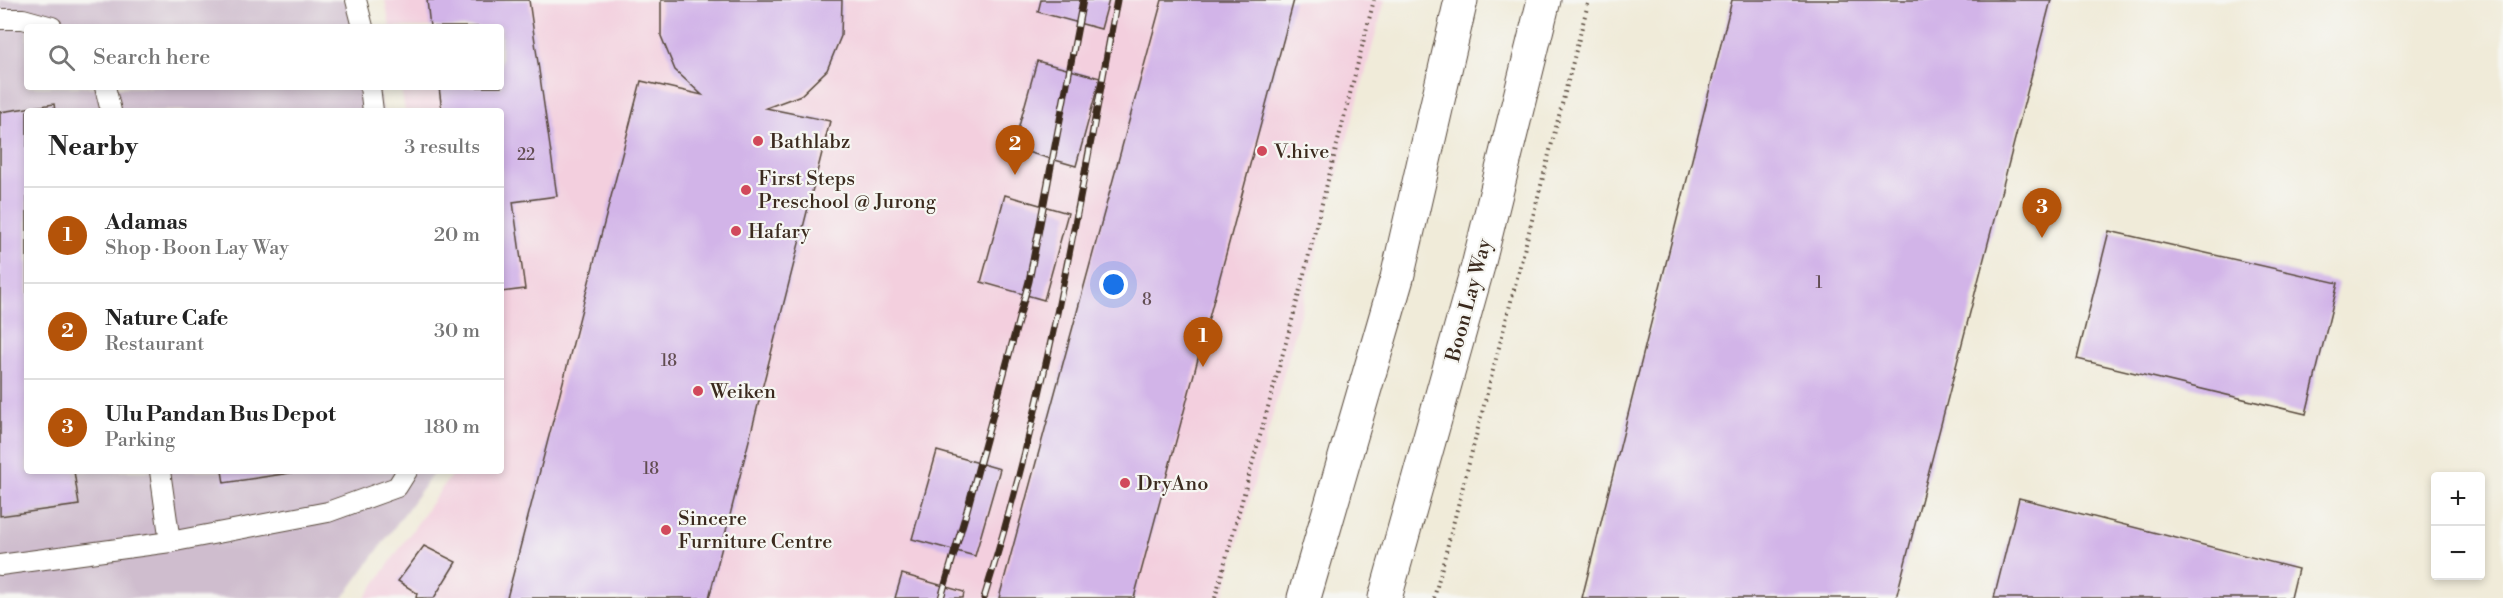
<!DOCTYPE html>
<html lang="en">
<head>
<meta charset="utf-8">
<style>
  :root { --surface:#fff; --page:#f2f2f2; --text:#222; --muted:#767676; --line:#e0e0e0; --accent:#b45309 }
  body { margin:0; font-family:"Libre Bodoni",serif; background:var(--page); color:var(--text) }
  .controls { position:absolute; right:18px; bottom:18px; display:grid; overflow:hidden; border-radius:6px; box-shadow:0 3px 9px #0003 }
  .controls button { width:54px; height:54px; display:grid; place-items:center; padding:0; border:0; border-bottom:2px solid var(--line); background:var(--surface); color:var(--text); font:30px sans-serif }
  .you { position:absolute; left:1114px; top:285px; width:21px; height:21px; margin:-15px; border:4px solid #fff; border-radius:50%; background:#1a73e8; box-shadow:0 0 0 9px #1a73e833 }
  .badge { display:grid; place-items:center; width:39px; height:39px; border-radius:50%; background:var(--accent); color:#fff; font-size:20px; font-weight:700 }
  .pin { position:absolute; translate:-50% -50px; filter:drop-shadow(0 2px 3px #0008) }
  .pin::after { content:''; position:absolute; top:32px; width:21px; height:18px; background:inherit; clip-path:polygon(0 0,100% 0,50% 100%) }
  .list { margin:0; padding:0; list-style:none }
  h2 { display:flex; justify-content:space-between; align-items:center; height:78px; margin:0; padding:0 24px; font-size:26px }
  h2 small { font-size:20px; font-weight:400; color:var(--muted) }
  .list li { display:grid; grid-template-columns:39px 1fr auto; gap:18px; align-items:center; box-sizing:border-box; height:96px; padding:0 24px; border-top:2px solid var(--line) }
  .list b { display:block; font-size:22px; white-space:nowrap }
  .list p { margin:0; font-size:20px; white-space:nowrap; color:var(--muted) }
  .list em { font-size:20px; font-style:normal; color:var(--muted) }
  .icon { flex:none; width:33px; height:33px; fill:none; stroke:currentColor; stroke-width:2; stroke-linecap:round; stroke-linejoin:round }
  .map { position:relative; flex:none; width:2503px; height:598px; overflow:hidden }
  .search { position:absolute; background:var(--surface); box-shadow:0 3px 9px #0003; left:24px; top:24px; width:480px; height:66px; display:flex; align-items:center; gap:15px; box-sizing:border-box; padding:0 21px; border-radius:6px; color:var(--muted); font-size:22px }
  .panel { position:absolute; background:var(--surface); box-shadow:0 3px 9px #0003; left:24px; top:108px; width:480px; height:366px; border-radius:6px }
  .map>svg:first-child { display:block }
  .built { fill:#f3cfde }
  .industrial { fill:#cfbdce }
  .building { fill:#d2b4e8 }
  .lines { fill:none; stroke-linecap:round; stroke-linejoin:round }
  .lane-casing { stroke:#56473a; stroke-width:22 }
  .primary-casing { stroke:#56473a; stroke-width:35 }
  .path { stroke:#56473a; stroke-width:4; stroke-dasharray:1.5 4.5; stroke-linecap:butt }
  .lane { stroke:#fff; stroke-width:20 }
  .primary { stroke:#fff; stroke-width:33 }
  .rail-casing { stroke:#3b2a1e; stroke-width:7 }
  .rail { stroke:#f6f6f2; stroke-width:4.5; stroke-dasharray:14; stroke-linecap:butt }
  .poi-dot { fill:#d1495b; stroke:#f6f6f2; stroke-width:2 }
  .labels { text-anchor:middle; stroke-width:4.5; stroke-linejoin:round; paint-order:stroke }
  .number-label { font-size:16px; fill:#614c50 }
  .poi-label { font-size:20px; fill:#3b2a1e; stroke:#f6f6f2; text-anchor:start }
  .street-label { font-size:20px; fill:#3b2a1e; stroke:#f6f6f2 }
</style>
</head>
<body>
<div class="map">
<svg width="2503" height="598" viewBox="0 0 2503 598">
  <rect width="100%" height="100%" fill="#f6f6f2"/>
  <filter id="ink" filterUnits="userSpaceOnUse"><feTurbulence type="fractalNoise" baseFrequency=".0167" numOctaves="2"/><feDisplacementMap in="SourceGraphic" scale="12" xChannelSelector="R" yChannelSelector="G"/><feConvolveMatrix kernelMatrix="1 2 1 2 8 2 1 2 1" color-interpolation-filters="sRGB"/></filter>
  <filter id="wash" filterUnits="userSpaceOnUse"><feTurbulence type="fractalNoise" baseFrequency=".008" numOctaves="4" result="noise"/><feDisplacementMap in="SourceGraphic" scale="24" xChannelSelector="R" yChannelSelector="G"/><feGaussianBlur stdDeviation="1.35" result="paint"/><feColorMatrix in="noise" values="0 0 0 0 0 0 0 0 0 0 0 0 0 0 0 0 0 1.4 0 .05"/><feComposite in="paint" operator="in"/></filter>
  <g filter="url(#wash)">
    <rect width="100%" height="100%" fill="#f0ebd9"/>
    <path class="built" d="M385 0H1385L1223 598H365L454 471H501V111H405L401 87H501V27H390Z"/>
    <path class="industrial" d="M0 0H362L367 27H27V87H378L383 111H27V471H435L343 598H0Z"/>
    <g id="blocks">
      <g class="building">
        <path d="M427 0H529L557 196 513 202 525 289 501 292V111H442L439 87H501V27H430Z"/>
        <path d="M661 0H842L841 36 827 70 801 95 766 108 830 121 709 598H507L641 81 702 95 675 70 661 36Z"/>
        <path d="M1041 0H1109L1101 29 1038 12Z"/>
        <path d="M1162 0H1294L1134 598H999Z"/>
        <path d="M1732 0H2051L1896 598H1582Z"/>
        <path d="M1037 61 1100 78 1076 166 1013 148Z"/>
        <path d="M54 104 55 111H27V471H74L79 505 0 516V112Z"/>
        <path d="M1005 195 1068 213 1044 300 981 282Z"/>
        <path d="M2109 231 2338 283 2306 414 2077 359Z"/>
        <path d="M937 451 1000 469 975 556 912 539Z"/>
        <path d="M222 471H296V472L224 483Z"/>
        <path d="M2019 498 2298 569 2291 598H1994Z"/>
        <path d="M424 546 456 562 434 598H416L417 593 398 581Z"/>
        <path d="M902 574 964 592 963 598H895Z"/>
      </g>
    </g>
  </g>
  <g filter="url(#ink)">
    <use href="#blocks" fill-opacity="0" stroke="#56473a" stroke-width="1.5"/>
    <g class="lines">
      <g class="lane-casing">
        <g id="lane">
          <path d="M356 0 363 27"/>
          <path d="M0 19H23L52 27"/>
          <path d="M105 87 111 111"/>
          <path d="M370 87 373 111"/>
          <path d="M160 471 170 542"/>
          <path d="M0 565 170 542 328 512 397 487 407 471"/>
        </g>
      </g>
      <g class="primary-casing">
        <g id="primary">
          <path d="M1304 598 1397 278 1461 0"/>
          <path d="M1385 598 1478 266 1544 0"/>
        </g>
      </g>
      <g class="path">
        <path d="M1215 598 1293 317 1374 0"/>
        <path d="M1434 598 1589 0"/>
      </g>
      <use href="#lane" class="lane"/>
      <use href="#primary" class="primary"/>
      <g class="rail-casing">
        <g id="rail">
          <path d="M941 598 967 510 1029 281 1083 0"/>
          <path d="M984 598C1045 403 1080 201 1117 0"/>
        </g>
      </g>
      <use href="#rail" class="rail"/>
    </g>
  </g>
  <g class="poi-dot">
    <circle cx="758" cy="141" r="6"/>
    <circle cx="1262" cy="151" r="6"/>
    <circle cx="746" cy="190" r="6"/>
    <circle cx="736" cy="231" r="6"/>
    <circle cx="698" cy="391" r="6"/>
    <circle cx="1125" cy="483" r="6"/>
    <circle cx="666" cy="530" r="6"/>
  </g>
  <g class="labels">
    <g class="number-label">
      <text x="526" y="160">22</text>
      <text x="1819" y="288">1</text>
      <text x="1147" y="305">8</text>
      <text x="669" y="366">18</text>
      <text x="651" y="474">18</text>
    </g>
    <g class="poi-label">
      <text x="770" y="148">Bathlabz</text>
      <text x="1274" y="158">V.hive</text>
      <text x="758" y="185">First Steps<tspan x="758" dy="23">Preschool @ Jurong</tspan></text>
      <text x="748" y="238">Hafary</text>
      <text x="710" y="398">Weiken</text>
      <text x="1137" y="490">DryAno</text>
      <text x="678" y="525">Sincere<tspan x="678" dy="23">Furniture Centre</tspan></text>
    </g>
    <g class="street-label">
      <text transform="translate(1468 300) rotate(-75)" y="7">Boon Lay Way</text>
    </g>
  </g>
</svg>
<div class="controls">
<button>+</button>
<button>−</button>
</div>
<div class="you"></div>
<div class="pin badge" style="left:1203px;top:367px">1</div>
<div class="pin badge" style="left:1015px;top:175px">2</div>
<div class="pin badge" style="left:2042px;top:238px">3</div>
<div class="search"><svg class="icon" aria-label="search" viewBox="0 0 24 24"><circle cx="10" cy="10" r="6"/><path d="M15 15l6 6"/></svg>Search here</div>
<section class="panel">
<h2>Nearby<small>3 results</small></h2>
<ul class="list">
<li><span class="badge">1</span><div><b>Adamas</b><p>Shop · Boon Lay Way</p></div><em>20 m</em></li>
<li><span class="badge">2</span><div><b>Nature Cafe</b><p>Restaurant</p></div><em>30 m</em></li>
<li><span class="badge">3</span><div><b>Ulu Pandan Bus Depot</b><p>Parking</p></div><em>180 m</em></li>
</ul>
</section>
</div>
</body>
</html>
